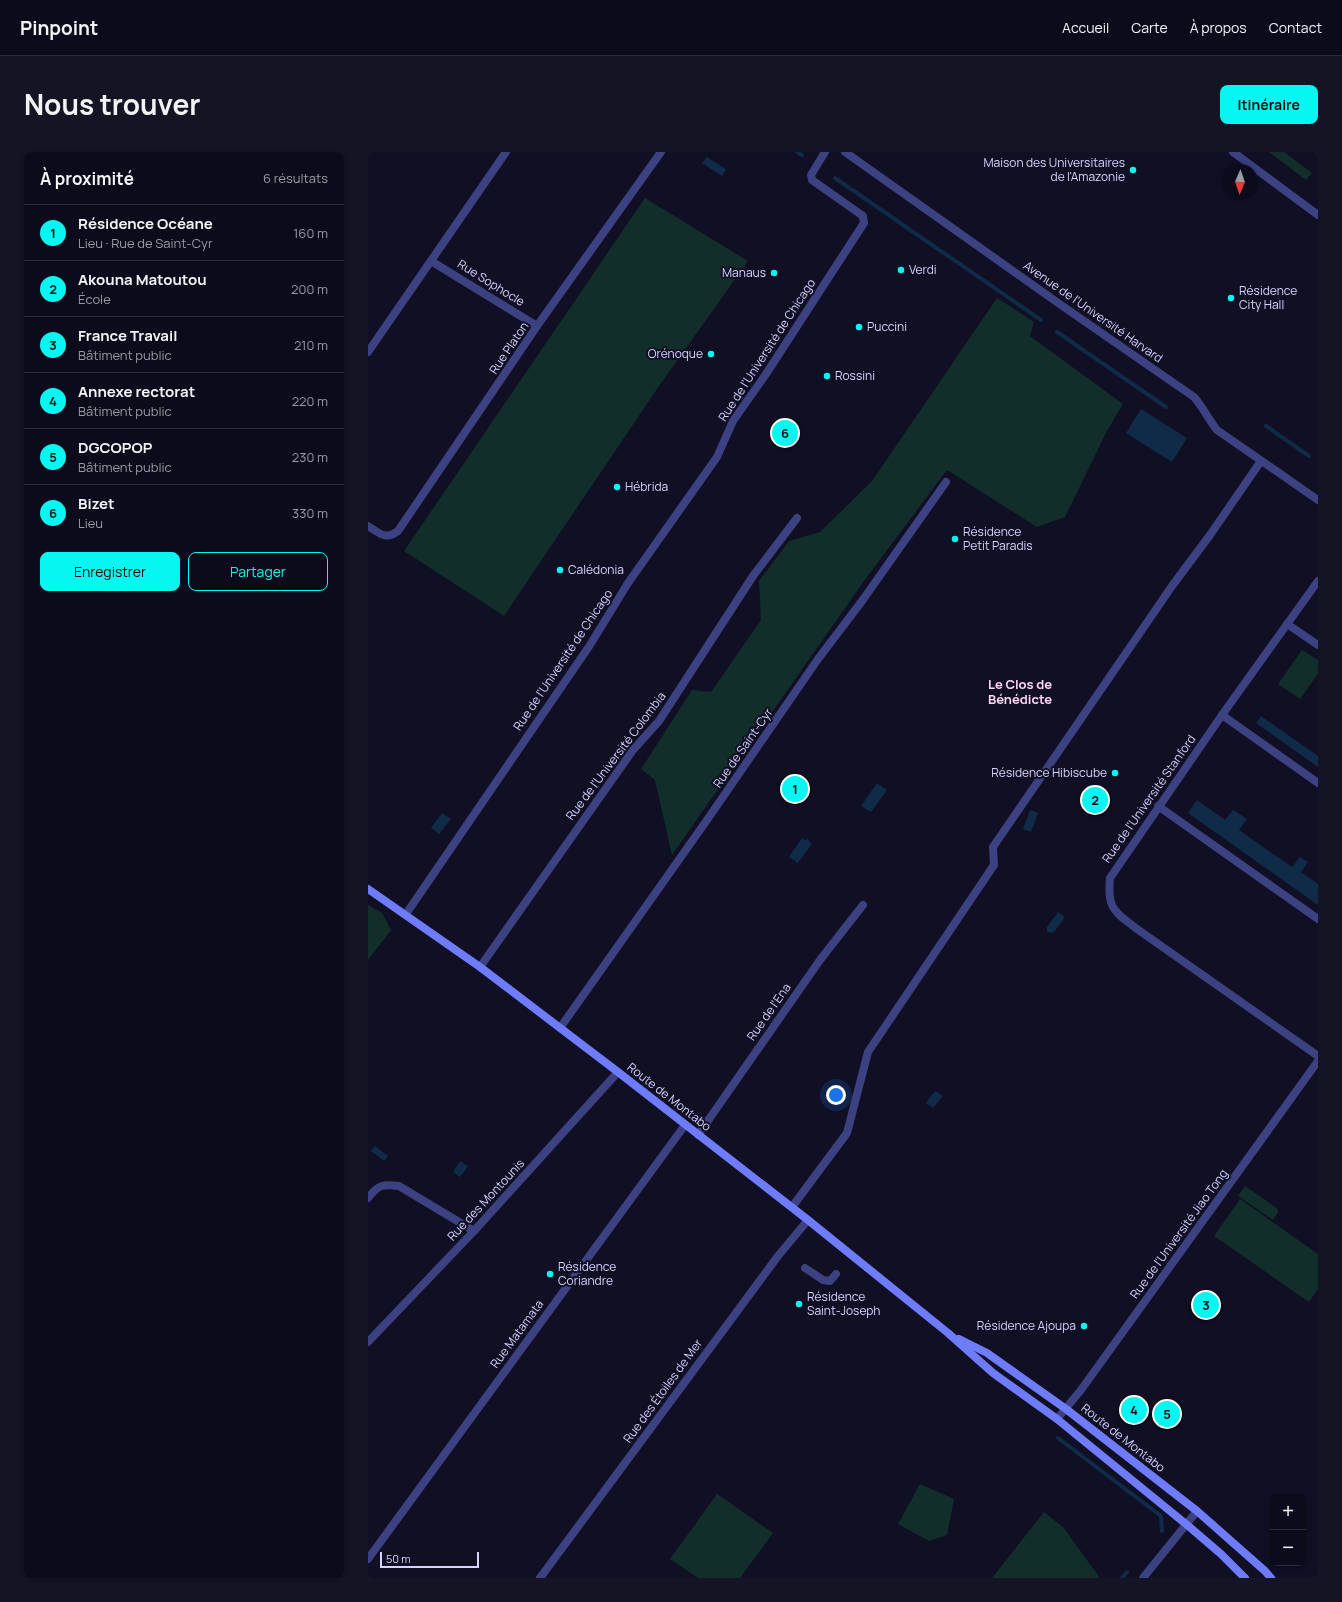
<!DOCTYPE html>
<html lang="fr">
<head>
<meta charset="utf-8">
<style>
  :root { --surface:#0c0b1b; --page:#151424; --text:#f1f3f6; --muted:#9a9ba3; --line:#2c2b3a; --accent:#07f6f2 }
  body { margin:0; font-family:Manrope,sans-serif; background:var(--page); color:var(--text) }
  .controls { position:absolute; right:12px; bottom:12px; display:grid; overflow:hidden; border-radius:8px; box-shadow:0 2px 6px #0003 }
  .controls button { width:36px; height:36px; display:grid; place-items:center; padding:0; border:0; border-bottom:1px solid var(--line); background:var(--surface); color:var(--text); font:20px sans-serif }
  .compass { position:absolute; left:854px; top:12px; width:36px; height:36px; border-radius:50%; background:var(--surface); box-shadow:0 2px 6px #0003; rotate:182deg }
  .scale { position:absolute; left:12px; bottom:10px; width:99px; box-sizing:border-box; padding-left:4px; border:2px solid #d4d4fe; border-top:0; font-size:11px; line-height:14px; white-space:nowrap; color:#d4d4fe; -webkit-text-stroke:3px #100f24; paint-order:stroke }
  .you { position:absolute; left:468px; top:943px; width:14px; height:14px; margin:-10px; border:3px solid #fff; border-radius:50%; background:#1a73e8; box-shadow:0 0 0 6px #1a73e833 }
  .badge { display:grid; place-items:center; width:26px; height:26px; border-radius:50%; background:var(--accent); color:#111; font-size:13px; font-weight:700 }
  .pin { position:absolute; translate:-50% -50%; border:2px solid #fff; box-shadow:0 1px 4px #0006 }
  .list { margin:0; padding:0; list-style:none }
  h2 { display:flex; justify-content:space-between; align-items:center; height:52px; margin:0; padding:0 16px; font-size:17px }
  h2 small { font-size:13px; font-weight:400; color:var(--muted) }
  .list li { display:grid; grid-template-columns:26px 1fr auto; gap:12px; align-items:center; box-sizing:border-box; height:56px; padding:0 16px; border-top:1px solid var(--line) }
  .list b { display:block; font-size:15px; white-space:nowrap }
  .list p { margin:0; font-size:13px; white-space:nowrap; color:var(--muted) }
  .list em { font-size:13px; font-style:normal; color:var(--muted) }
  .actions { display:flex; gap:8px; padding:12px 16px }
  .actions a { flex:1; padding:9px 0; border:1px solid var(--accent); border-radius:8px; text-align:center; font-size:14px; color:var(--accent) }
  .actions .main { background:var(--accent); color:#111 }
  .map { position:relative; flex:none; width:950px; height:1426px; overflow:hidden; border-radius:8px }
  header { display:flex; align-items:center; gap:24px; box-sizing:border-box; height:56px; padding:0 20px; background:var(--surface); border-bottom:1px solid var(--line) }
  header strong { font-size:19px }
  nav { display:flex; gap:22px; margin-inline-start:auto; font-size:14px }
  .intro { display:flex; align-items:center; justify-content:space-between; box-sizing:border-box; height:96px; padding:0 24px }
  h1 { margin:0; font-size:28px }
  .button { padding:10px 18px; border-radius:8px; background:var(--accent); color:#111; font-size:14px; font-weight:700 }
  main { display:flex; gap:24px; padding:0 24px }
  aside { flex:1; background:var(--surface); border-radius:8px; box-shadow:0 2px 6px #0003 }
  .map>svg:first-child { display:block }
  .green { fill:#122e2a }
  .water { fill:#0f2b48 }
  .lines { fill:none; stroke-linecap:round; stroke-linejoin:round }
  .stream { stroke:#0f2b48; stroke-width:4 }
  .minor { stroke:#3c4182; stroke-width:8 }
  .secondary { stroke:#6e7bfb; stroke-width:8 }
  .poi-dot { fill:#07f6f2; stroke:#100f24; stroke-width:1.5 }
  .labels { text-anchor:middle; stroke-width:4; stroke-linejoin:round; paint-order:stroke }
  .poi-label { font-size:12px; fill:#d4d4fe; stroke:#100f24; text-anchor:start }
  .street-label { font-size:12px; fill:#d4d4fe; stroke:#100f24 }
  .neighbourhood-label { font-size:13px; font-weight:bold; fill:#fed6f4; stroke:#100f24 }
</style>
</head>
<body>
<header>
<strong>Pinpoint</strong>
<nav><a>Accueil</a><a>Carte</a><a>À propos</a><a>Contact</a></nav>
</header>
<div class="intro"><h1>Nous trouver</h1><a class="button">Itinéraire</a></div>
<main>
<aside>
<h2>À proximité<small>6 résultats</small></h2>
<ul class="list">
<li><span class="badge">1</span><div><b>Résidence Océane</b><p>Lieu · Rue de Saint-Cyr</p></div><em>160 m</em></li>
<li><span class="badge">2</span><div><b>Akouna Matoutou</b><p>École</p></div><em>200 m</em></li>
<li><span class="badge">3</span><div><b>France Travail</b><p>Bâtiment public</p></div><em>210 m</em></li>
<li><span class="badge">4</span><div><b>Annexe rectorat</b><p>Bâtiment public</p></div><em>220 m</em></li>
<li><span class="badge">5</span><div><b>DGCOPOP</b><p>Bâtiment public</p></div><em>230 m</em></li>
<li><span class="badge">6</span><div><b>Bizet</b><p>Lieu</p></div><em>330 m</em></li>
</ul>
<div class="actions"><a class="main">Enregistrer</a><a>Partager</a></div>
</aside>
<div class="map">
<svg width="950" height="1426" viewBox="0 0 950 1426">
  <rect width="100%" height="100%" fill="#100f24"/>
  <g class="green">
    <path d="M901 0H916L944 21 938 28Z"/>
    <path d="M277 46 380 109 291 234 136 464 36 399Z"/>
    <path d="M629 146 666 170 662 184 755 252 739 279 697 365 669 375 579 318 496 429 304 703 287 628 273 617 324 538 343 540 393 468 391 429 421 389 452 380 504 329Z"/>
    <path d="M934 498 950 508V522L932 547 910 532Z"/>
    <path d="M0 753 14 761 23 778 0 808Z"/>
    <path d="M877 1034 909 1056 910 1060 905 1068 870 1044Z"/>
    <path d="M872 1047 950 1102V1137L941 1150 846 1084Z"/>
    <path d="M552 1332 586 1347 579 1383 561 1389 530 1372Z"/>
    <path d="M349 1342 405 1381 372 1426H330L302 1407Z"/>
    <path d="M676 1360 695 1375 732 1426H624Z"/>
  </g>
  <g class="water">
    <path d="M339 5 358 17 354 24 334 11Z"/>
    <path d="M773 257 819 286 804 310 758 281Z"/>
    <path d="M893 564 950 604V615L888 571Z"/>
    <path d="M509 631 519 638 503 660 493 654Z"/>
    <path d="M829 648 857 668 865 658 879 667 871 678 924 715 932 705 940 710 933 720 950 732V753L820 661Z"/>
    <path d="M662 658 670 661 663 680 655 677Z"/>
    <path d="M74 661 83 667 71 682 63 676Z"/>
    <path d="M434 686 437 688 440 686 441 690 444 692 430 711 421 705Z"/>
    <path d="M690 760 697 765 686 780 683 781 679 779V775Z"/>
    <path d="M567 939 575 944 565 956 558 951Z"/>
    <path d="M7 994 20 1004 16 1009 3 999Z"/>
    <path d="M92 1009 100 1014 92 1025 85 1020Z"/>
  </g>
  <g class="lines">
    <g class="stream">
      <path d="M429 0 434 3"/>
      <path d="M467 26 673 168"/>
      <path d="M689 180 798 255"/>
      <path d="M898 274 941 304"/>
      <path d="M690 1286 793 1364 794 1379"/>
      <path d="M754 1426 759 1420"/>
    </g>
    <g class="minor">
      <path d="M477 0 693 153 826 245C835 255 840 267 849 278L950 348"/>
      <path d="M865 0 950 63"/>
      <path d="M63 109 169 174"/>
      <path d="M0 200 138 0"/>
      <path d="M0 374C12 382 18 388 30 379L169 174 293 0"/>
      <path d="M950 429 854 563 742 726C739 757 746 759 769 777L950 904"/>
      <path d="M919 472 950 493"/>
      <path d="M854 563 950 631"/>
      <path d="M790 654 950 767"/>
      <path d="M38 762 222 493 260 431 349 305 365 269 398 222 496 71 495 64 444 28 443 23 457 0"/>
      <path d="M112 815 265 598 291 569 385 424 429 366"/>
      <path d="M192 876 339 668 450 507 494 449 578 330"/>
      <path d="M330 983 452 808 495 753"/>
      <path d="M0 1046C10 1033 14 1032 31 1034L106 1079"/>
      <path d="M424 1055 479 981 500 900 626 713 625 695 804 434 842 383 893 309"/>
      <path d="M437 1116 455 1128 462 1129 468 1122"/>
      <path d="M0 1190 106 1079 250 920"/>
      <path d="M689 1267 713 1238 950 909"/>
      <path d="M0 1407 317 973"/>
      <path d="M172 1426 410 1104 440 1068"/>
      <path d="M775 1426 829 1359"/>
    </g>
    <g class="secondary">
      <path d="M0 737 112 815 250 920 440 1068 580 1181 625 1221 689 1267 818 1372 853 1402 877 1426"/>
      <path d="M591 1187 619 1201 698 1257 829 1359 897 1419 903 1426"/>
    </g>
  </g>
  <g class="poi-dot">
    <circle cx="765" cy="18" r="4"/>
    <circle cx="533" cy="118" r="4"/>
    <circle cx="406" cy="121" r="4"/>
    <circle cx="863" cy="146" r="4"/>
    <circle cx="491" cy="175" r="4"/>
    <circle cx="343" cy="202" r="4"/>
    <circle cx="459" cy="224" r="4"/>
    <circle cx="249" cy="335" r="4"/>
    <circle cx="587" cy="387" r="4"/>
    <circle cx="192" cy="418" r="4"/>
    <circle cx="747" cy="621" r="4"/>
    <circle cx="182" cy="1122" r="4"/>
    <circle cx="431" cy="1152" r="4"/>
    <circle cx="716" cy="1174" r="4"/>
  </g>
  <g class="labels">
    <g class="poi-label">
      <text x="757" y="15" text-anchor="end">Maison des Universitaires<tspan x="757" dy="14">de l'Amazonie</tspan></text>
      <text x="541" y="122">Verdi</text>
      <text x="398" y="125" text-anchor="end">Manaus</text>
      <text x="871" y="143">Résidence<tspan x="871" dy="14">City Hall</tspan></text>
      <text x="499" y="179">Puccini</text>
      <text x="335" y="206" text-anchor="end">Orénoque</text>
      <text x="467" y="228">Rossini</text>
      <text x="257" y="339">Hébrida</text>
      <text x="595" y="384">Résidence<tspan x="595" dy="14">Petit Paradis</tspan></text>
      <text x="200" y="422">Calédonia</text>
      <text x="739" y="625" text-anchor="end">Résidence Hibiscube</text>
      <text x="190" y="1119">Résidence<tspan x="190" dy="14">Coriandre</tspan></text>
      <text x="439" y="1149">Résidence<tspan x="439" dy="14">Saint-Joseph</tspan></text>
      <text x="708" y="1178" text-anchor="end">Résidence Ajoupa</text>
    </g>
    <g class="street-label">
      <text transform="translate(123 131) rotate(32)" y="4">Rue Sophocle</text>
      <text transform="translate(725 160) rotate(35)" y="4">Avenue de l'Université Harvard</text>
      <text transform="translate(141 196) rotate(-56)" y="4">Rue Platon</text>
      <text transform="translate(399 198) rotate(-57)" y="4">Rue de l’Université de Chicago</text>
      <text transform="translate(195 508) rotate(-56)" y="4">Rue de l’Université de Chicago</text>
      <text transform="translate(375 596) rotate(-55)" y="4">Rue de Saint-Cyr</text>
      <text transform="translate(248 604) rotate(-53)" y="4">Rue de l'Université Colombia</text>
      <text transform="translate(781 647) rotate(-55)" y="4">Rue de l'Université Stanford</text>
      <text transform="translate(401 860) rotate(-55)" y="4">Rue de l'Ena</text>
      <text transform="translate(301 945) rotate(38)" y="4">Route de Montabo</text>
      <text transform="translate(118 1048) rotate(-47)" y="4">Rue des Montounis</text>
      <text transform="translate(811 1082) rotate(-54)" y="4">Rue de l'Université Jiao Tong</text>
      <text transform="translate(149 1182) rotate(-54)" y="4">Rue Matamata</text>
      <text transform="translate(295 1239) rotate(-54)" y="4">Rue des Étoiles de Mer</text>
      <text transform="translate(755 1286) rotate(38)" y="4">Route de Montabo</text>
    </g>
    <g class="neighbourhood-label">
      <text x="652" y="537">Le Clos de<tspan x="652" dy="15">Bénédicte</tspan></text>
    </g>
  </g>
</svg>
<div class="controls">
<button>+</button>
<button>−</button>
</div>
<svg class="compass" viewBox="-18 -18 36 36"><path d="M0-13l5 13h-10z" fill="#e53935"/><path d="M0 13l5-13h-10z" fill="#9a9ba3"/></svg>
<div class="scale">50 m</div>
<div class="you"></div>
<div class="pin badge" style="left:427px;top:637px">1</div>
<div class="pin badge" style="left:727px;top:648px">2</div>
<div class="pin badge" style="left:838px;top:1153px">3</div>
<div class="pin badge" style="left:766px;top:1258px">4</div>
<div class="pin badge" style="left:799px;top:1262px">5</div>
<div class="pin badge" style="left:417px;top:281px">6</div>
</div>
</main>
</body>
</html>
